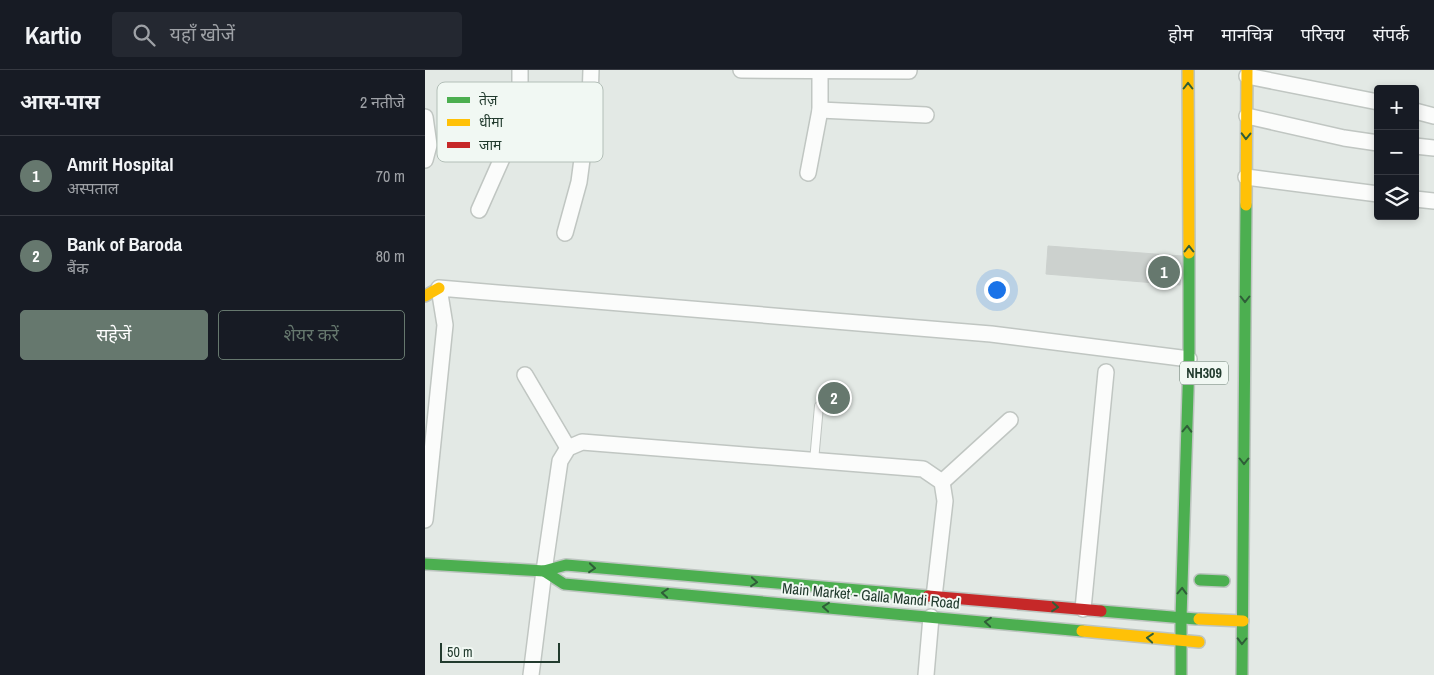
<!DOCTYPE html>
<html lang="hi">
<head>
<meta charset="utf-8">
<style>
  :root { --surface:#171b24; --page:#242831; --text:#f1f3f6; --muted:#9ea1a6; --line:#363941; --accent:#66786e }
  body { margin:0; font-family:"Archivo Narrow","Noto Sans Devanagari",sans-serif; background:var(--page); color:var(--text) }
  .controls { position:absolute; right:15px; top:15px; display:grid; overflow:hidden; border-radius:5px; box-shadow:0 2px 8px #0003 }
  .controls button { width:45px; height:45px; display:grid; place-items:center; padding:0; border:0; border-bottom:1px solid var(--line); background:var(--surface); color:var(--text); font:25px sans-serif }
  .scale { position:absolute; left:15px; bottom:12px; width:120px; box-sizing:border-box; padding-left:5px; border:2px solid #223b2e; border-top:0; font-size:14px; line-height:18px; white-space:nowrap; color:#223b2e; -webkit-text-stroke:4px #f1f8f3; paint-order:stroke }
  .you { position:absolute; left:571px; top:219px; width:18px; height:18px; margin:-12px; border:4px solid #fff; border-radius:50%; background:#1a73e8; box-shadow:0 0 0 8px #1a73e833 }
  .badge { display:grid; place-items:center; width:32px; height:32px; border-radius:50%; background:var(--accent); color:#fff; font-size:16px; font-weight:700 }
  .pin { position:absolute; translate:-50% -50%; border:2px solid #fff; box-shadow:0 1px 5px #0006 }
  .list { margin:0; padding:0; list-style:none }
  h2 { display:flex; justify-content:space-between; align-items:center; height:65px; margin:0; padding:0 20px; font-size:21px }
  h2 small { font-size:16px; font-weight:400; color:var(--muted) }
  .list li { display:grid; grid-template-columns:32px 1fr auto; gap:15px; align-items:center; box-sizing:border-box; height:80px; padding:0 20px; border-top:1px solid var(--line) }
  .list b { display:block; font-size:19px; white-space:nowrap }
  .list p { margin:0; font-size:16px; white-space:nowrap; color:var(--muted) }
  .list em { font-size:16px; font-style:normal; color:var(--muted) }
  .actions { display:flex; gap:10px; padding:15px 20px }
  .actions a { flex:1; padding:11px 0; border:1px solid var(--accent); border-radius:5px; text-align:center; font-size:18px; color:var(--accent) }
  .actions .main { background:var(--accent); color:#fff }
  .icon { flex:none; width:28px; height:28px; fill:none; stroke:currentColor; stroke-width:2; stroke-linecap:round; stroke-linejoin:round }
  .map { position:relative; flex:none; width:1009px; height:605px; overflow:hidden }
  header { display:flex; align-items:center; gap:30px; box-sizing:border-box; height:70px; padding:0 25px; background:var(--surface); border-bottom:1px solid var(--line) }
  header strong { font-size:24px }
  nav { display:flex; gap:28px; margin-inline-start:auto; font-size:18px }
  .search { width:350px; height:45px; background:var(--page); display:flex; align-items:center; gap:12px; box-sizing:border-box; padding:0 18px; border-radius:5px; color:var(--muted); font-size:19px }
  main { display:flex }
  aside { flex:1; background:var(--surface) }
  .map>svg:first-child { display:block }
  .building { fill:#ccd1ce; stroke:#ccd1ce }
  .lines { fill:none; stroke-linecap:round; stroke-linejoin:round }
  .lane-casing { stroke:#c0c6c2; stroke-width:10 }
  .street-casing { stroke:#c0c6c2; stroke-width:18 }
  .fast-casing { stroke:#bdc5c0; stroke-width:14 }
  .slow-casing { stroke:#bdc5c0; stroke-width:14 }
  .jam-casing { stroke:#bdc5c0; stroke-width:14 }
  .lane { stroke:#fbfcfb; stroke-width:8 }
  .street { stroke:#fbfcfb; stroke-width:15 }
  .fast { stroke:#4caf50; stroke-width:11 }
  .slow { stroke:#ffc107; stroke-width:11 }
  .jam { stroke:#c62828; stroke-width:11 }
  .oneway { stroke:#2f5e38 }
  .labels { text-anchor:middle; stroke-width:4; stroke-linejoin:round; paint-order:stroke }
  .shield { fill:#f1f8f3; stroke:#607469; stroke-width:1 }
  .shield-label { font-size:14px; font-weight:bold; fill:#223b2e }
  .street-label { font-size:15px; fill:#223b2e; stroke:#f1f8f3 }
  .key { fill:#f1f8f3; stroke:#b3bfb8; stroke-width:1 }
  .key-label { font-size:14px; fill:#223b2e }
</style>
</head>
<body>
<header>
<strong>Kartio</strong>
<div class="search"><svg class="icon" aria-label="search" viewBox="0 0 24 24"><circle cx="10" cy="10" r="6"/><path d="M15 15l6 6"/></svg>यहाँ खोजें</div>
<nav><a>होम</a><a>मानचित्र</a><a>परिचय</a><a>संपर्क</a></nav>
</header>
<main>
<aside>
<h2>आस-पास<small>2 नतीजे</small></h2>
<ul class="list">
<li><span class="badge">1</span><div><b>Amrit Hospital</b><p>अस्पताल</p></div><em>70 m</em></li>
<li><span class="badge">2</span><div><b>Bank of Baroda</b><p>बैंक</p></div><em>80 m</em></li>
</ul>
<div class="actions"><a class="main">सहेजें</a><a>शेयर करें</a></div>
</aside>
<div class="map">
<svg width="1009" height="605" viewBox="0 0 1009 605">
  <rect width="100%" height="100%" fill="#e3e9e5"/>
  <path class="building" d="M623 176 757 186 755 215 621 204Z"/>
  <g class="lines">
    <g class="lane-casing">
      <path id="lane" d="M389 391 394 336"/>
    </g>
    <g class="street-casing">
      <g id="street">
        <path d="M316 0 484 1"/>
        <path d="M822 6 953 32"/>
        <path d="M395 40 501 45"/>
        <path d="M990 41 1009 46"/>
        <path d="M822 46 919 68 953 73"/>
        <path d="M0 47 4 75 0 90"/>
        <path d="M990 76 1009 78"/>
        <path d="M383 103 395 40V0"/>
        <path d="M821 107 953 124"/>
        <path d="M990 129 1009 131"/>
        <path d="M54 140 82 77 95 14V0"/>
        <path d="M140 163 154 112 165 29 166 0"/>
        <path d="M100 305 143 378"/>
        <path d="M517 412 585 350"/>
        <path d="M0 450 20 255 14 218 566 264 764 289"/>
        <path d="M658 539 681 302"/>
        <path d="M106 605 119 501 135 391 143 378 157 372 498 399 517 412 520 431 509 527"/>
        <path d="M501 605 506 547"/>
      </g>
    </g>
    <g class="fast-casing">
      <g id="fast">
        <path d="M0 494 119 501 141 495 503 526"/>
        <path d="M119 501 139 514 657 561"/>
        <path d="M775 510 799 511"/>
        <path d="M676 541 771 549"/>
        <path d="M756 605V548L764 289V183"/>
        <path d="M817 605 821 135"/>
      </g>
    </g>
    <g class="slow-casing">
      <g id="slow">
        <path d="M763 0 764 183"/>
        <path d="M821 135 822 0"/>
        <path d="M0 226 14 218"/>
        <path d="M774 549 818 551"/>
        <path d="M657 561 774 572"/>
      </g>
    </g>
    <g class="jam-casing">
      <path id="jam" d="M503 526 676 541"/>
    </g>
    <use href="#lane" class="lane"/>
    <use href="#street" class="street"/>
    <use href="#fast" class="fast"/>
    <use href="#slow" class="slow"/>
    <use href="#jam" class="jam"/>
  </g>
  <defs><path id="oneway-chevron" d="M-2-3.5L2.5 0L-2 3.5" fill="none" stroke-width="1.6" stroke-linecap="round" stroke-linejoin="round" transform="scale(1.25)"/></defs>
  <g class="oneway">
    <use href="#oneway-chevron" transform="translate(763 16) rotate(-90)"/>
    <use href="#oneway-chevron" transform="translate(821 66) rotate(91)"/>
    <use href="#oneway-chevron" transform="translate(764 179) rotate(-90)"/>
    <use href="#oneway-chevron" transform="translate(820 229) rotate(90)"/>
    <use href="#oneway-chevron" transform="translate(762 359) rotate(-88)"/>
    <use href="#oneway-chevron" transform="translate(819 391) rotate(90)"/>
    <use href="#oneway-chevron" transform="translate(167 498) rotate(5)"/>
    <use href="#oneway-chevron" transform="translate(329 512) rotate(5)"/>
    <use href="#oneway-chevron" transform="translate(757 521) rotate(-88)"/>
    <use href="#oneway-chevron" transform="translate(240 523) rotate(-175)"/>
    <use href="#oneway-chevron" transform="translate(401 537) rotate(-175)"/>
    <use href="#oneway-chevron" transform="translate(630 537) rotate(5)"/>
    <use href="#oneway-chevron" transform="translate(563 552) rotate(-175)"/>
    <use href="#oneway-chevron" transform="translate(725 568) rotate(-175)"/>
    <use href="#oneway-chevron" transform="translate(817 571) rotate(91)"/>
  </g>
  <g class="labels">
    <rect class="shield" x="755" y="291.5" width="48" height="23" rx="4"/>
    <g class="shield-label">
      <text x="779" y="308">NH309</text>
    </g>
    <g class="street-label">
      <text transform="translate(446 526) rotate(5)" y="5">Main Market - Galla Mandi Road</text>
    </g>
  </g>
  <rect x="12" y="12" width="166" height="80" rx="8" class="key"/>
  <rect x="22" y="27" width="23" height="6" fill="#4caf50"/>
  <rect x="22" y="49" width="23" height="7" fill="#ffc107"/>
  <rect x="22" y="72" width="23" height="6" fill="#c62828"/>
  <g class="key-label">
    <text x="54" y="35">तेज़</text>
    <text x="54" y="57">धीमा</text>
    <text x="54" y="80">जाम</text>
  </g>
</svg>
<div class="controls">
<button>+</button>
<button>−</button>
<button><svg class="icon" aria-label="layers" viewBox="0 0 24 24"><path d="M12 4l9 5-9 5-9-5zM3 14l9 5 9-5"/></svg></button>
</div>
<div class="scale">50 m</div>
<div class="you"></div>
<div class="pin badge" style="left:739px;top:202px">1</div>
<div class="pin badge" style="left:409px;top:328px">2</div>
</div>
</main>
</body>
</html>
